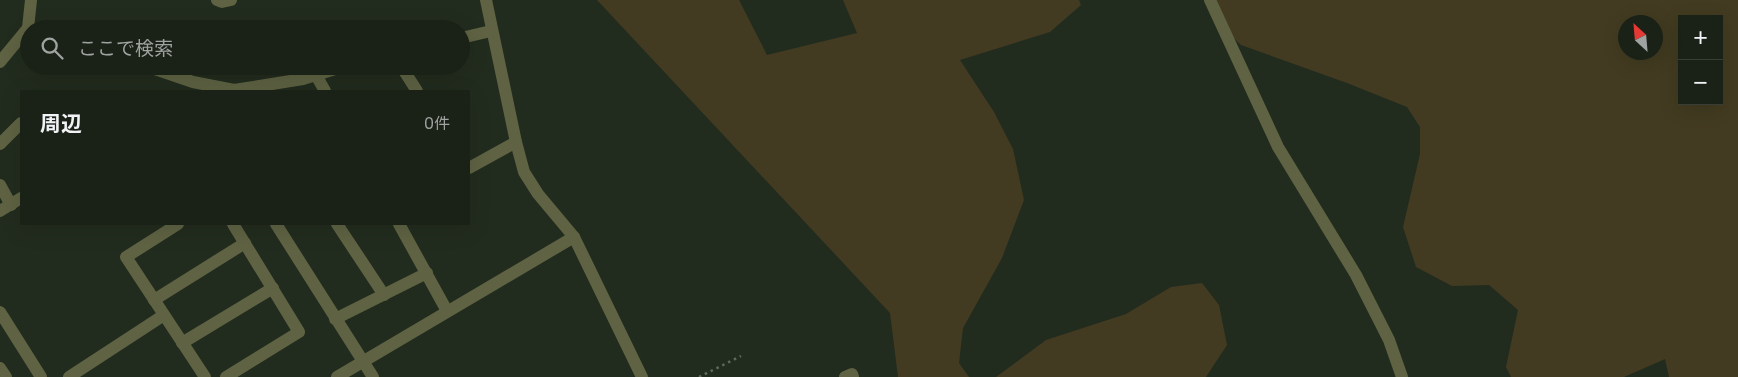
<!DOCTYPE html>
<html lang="ja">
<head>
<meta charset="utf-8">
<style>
  :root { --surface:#1a2116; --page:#272e23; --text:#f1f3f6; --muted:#9fa3a1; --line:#383e35 }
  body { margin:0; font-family:Poppins,"Noto Sans JP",sans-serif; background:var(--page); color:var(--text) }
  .controls { position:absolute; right:15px; top:15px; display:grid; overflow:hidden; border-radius:0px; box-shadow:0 5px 20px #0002 }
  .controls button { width:45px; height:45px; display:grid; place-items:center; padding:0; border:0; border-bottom:1px solid var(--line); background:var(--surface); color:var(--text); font:25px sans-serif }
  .compass { position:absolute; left:1618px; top:15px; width:45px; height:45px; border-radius:50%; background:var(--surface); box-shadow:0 5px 20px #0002; rotate:334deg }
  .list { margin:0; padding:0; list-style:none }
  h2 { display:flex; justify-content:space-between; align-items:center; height:65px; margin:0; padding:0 20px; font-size:21px }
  h2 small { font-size:16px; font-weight:400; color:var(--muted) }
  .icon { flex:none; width:28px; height:28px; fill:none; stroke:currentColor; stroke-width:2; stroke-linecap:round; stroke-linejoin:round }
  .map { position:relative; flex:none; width:1738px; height:377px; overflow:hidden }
  .search { position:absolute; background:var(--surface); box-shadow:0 5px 20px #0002; left:20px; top:20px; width:450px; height:55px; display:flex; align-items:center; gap:12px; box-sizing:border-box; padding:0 18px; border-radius:28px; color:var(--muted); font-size:19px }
  .panel { position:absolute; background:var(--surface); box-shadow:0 5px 20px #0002; left:20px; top:90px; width:450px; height:135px; border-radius:0px }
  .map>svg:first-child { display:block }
  .green { fill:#423b21; fill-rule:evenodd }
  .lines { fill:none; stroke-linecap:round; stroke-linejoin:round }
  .path { stroke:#60695c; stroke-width:2.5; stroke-dasharray:2.5 4; stroke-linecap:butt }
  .minor { stroke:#5f6343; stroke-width:12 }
</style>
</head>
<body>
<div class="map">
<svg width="1738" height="377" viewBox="0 0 1738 377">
  <rect width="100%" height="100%" fill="#222c1e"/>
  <g class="green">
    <path d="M597 0H739L767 55 857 33 843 0H1079L1081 5 1050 32 960 60 994 112 1013 149 1024 200 1002 258 963 328 959 363 969 377H898L890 313Z"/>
    <path d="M1209 0H1738V377H1669L1665 359 1624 377H1511L1506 367 1518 310 1489 285 1452 286 1416 267 1403 227 1420 154V127L1407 107 1347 83 1241 45 1212 18ZM1682 19H1719V101H1682ZM1626 22H1656V52H1626Z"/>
    <path d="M1202 283 1219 305 1227 345 1206 377H996L1046 340 1126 314 1171 287Z"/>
  </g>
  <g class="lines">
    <path class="path" d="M699 377 741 356"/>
    <g class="minor">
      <path d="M217 0 222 2 231 0"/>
      <path d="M486 0 516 142 524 172 538 194 574 237 642 377"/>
      <path d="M1210 0 1278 147 1356 275 1389 340 1402 377"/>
      <path d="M461 38 491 31"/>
      <path d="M0 62 28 28 31 0"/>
      <path d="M146 66 193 82 234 90 303 79 345 66"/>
      <path d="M401 66 417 91"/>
      <path d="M316 75 325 91"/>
      <path d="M0 144 21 123"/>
      <path d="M469 168 516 142"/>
      <path d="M0 185 11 205"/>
      <path d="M0 211 21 198"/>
      <path d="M178 224 126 257 205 377"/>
      <path d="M276 224 373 377"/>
      <path d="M337 224 384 295"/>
      <path d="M399 224 447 311"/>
      <path d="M154 300 245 243"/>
      <path d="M0 312 41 377"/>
      <path d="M335 319 427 273"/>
      <path d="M182 343 273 288"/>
      <path d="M0 368 6 377"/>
      <path d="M69 377 164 315"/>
      <path d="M226 377 299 332 233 224"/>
      <path d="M337 377 574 237"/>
      <path d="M845 377 852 374 853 377"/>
    </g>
  </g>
</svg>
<div class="controls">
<button>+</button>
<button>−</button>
</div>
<svg class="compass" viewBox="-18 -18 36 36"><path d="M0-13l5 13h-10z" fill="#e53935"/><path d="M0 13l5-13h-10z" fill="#9fa3a1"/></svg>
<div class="search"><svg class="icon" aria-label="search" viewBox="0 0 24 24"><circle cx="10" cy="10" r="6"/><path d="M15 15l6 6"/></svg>ここで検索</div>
<section class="panel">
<h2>周辺<small>0件</small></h2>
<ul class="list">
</ul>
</section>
</div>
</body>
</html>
